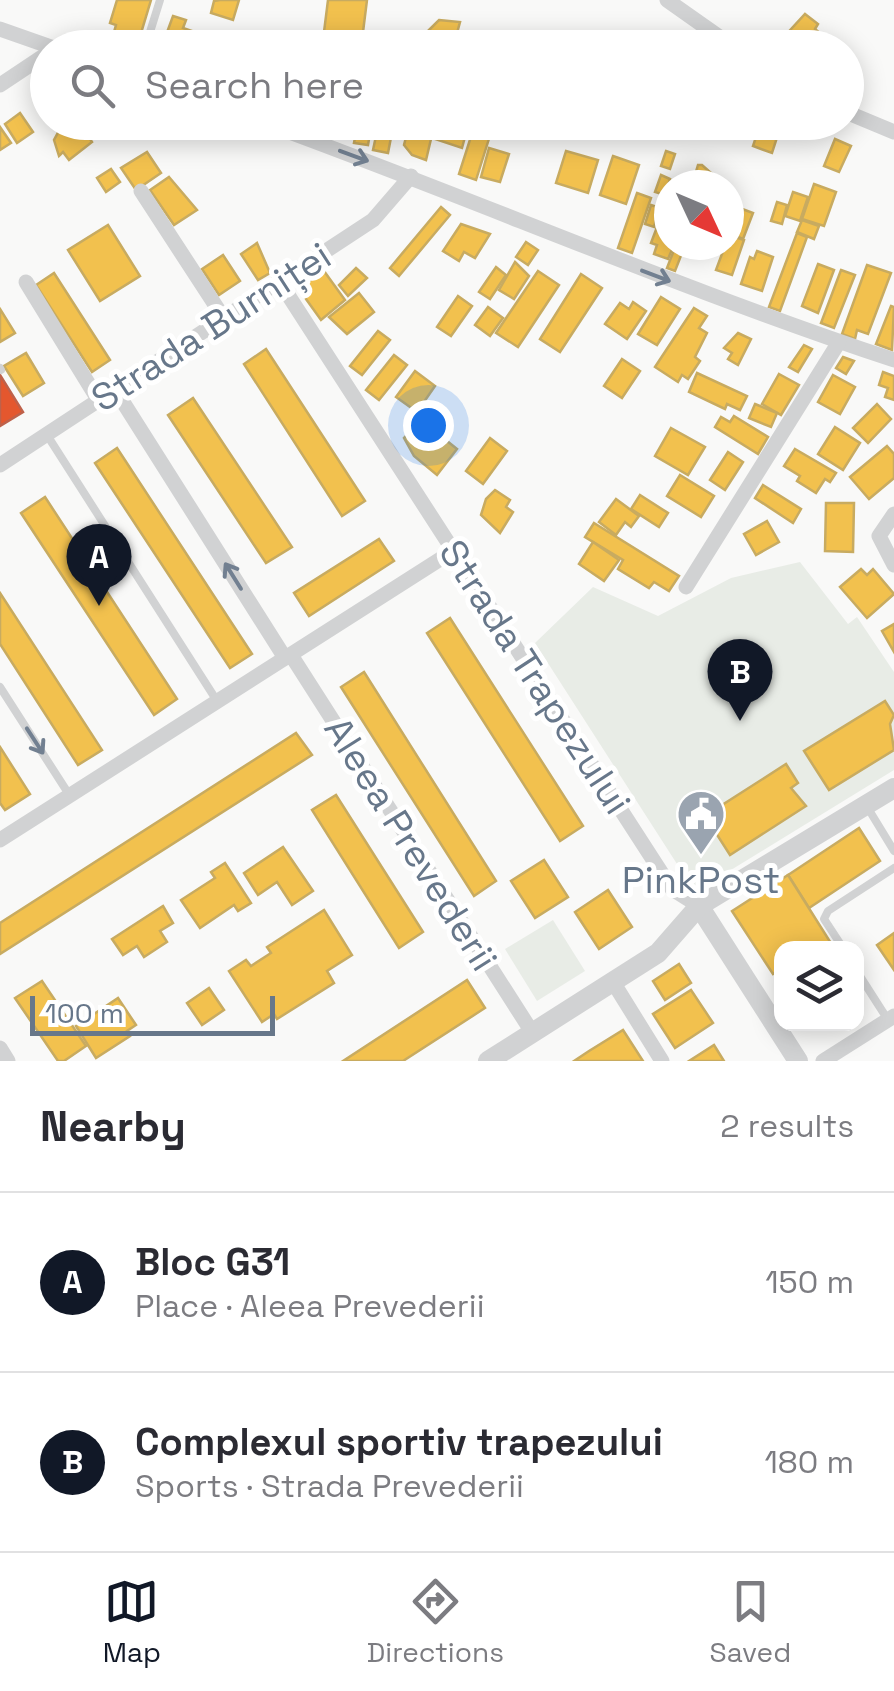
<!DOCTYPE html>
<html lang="en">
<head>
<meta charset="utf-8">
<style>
  :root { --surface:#fff; --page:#f2f2f3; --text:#2b2b33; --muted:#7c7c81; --line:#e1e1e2; --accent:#111827 }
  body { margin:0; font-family:"Space Grotesk",sans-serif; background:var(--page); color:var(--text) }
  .controls { position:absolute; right:30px; bottom:30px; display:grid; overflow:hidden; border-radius:20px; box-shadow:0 5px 25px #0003 }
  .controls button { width:90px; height:90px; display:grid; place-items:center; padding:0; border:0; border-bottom:2px solid var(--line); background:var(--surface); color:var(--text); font:50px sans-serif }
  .compass { position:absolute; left:654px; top:170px; width:90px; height:90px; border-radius:50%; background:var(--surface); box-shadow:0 5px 25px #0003; rotate:134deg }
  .scale { position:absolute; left:30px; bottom:25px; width:245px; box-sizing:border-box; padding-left:10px; border:5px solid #67778a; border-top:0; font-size:28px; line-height:35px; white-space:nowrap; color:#67778a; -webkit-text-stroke:8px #fff; paint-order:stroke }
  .you { position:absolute; left:428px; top:425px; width:35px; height:35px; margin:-25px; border:8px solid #fff; border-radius:50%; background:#1a73e8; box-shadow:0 0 0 15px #1a73e833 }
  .badge { display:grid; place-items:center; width:65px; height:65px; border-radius:50%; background:var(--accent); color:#fff; font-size:32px; font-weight:700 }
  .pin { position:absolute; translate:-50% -82px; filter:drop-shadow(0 2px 5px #0008) }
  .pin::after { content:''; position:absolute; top:52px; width:35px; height:30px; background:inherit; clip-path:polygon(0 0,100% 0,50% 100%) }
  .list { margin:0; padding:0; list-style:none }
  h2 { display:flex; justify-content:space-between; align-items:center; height:130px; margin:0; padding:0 40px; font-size:42px }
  h2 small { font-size:32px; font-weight:400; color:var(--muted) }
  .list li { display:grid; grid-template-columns:65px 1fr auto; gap:30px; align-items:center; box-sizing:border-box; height:180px; padding:0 40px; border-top:2px solid var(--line) }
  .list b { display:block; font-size:38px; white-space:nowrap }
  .list p { margin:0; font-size:32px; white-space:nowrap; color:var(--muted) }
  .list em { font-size:32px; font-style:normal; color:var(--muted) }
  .icon { flex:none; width:55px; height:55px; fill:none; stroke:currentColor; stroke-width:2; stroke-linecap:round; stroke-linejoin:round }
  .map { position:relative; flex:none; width:894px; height:1061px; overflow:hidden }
  .search { position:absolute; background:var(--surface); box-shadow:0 5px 25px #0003; left:30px; right:30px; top:30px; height:110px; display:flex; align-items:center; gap:25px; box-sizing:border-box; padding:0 35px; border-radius:55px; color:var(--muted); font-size:38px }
  .sheet { height:490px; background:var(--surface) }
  nav { display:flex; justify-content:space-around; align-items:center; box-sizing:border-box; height:140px; border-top:2px solid var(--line); background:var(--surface); font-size:28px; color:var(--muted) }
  nav a { display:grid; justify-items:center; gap:5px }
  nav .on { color:var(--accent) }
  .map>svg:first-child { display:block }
  .green { fill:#e8ece6 }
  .homes { fill:#f2c14e; stroke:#c8ab60; stroke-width:2.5 }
  .shops { fill:#e4572e; stroke:#be614a; stroke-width:2.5 }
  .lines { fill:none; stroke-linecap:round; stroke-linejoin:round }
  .service { stroke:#d1d2d3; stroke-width:8 }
  .minor { stroke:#d1d2d3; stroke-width:15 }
  .tertiary { stroke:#d1d2d3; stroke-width:20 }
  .oneway { stroke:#728091 }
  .labels { text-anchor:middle; stroke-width:10; stroke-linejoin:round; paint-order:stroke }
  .street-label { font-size:38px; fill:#67778a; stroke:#fff }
  .poi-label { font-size:38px; fill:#67778a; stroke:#fff }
</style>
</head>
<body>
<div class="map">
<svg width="894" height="1061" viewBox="0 0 894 1061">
  <rect width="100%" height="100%" fill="#f9f9f8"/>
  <g class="green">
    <path d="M800 562 848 624 857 617 894 672V770L695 892 535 643 593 587 658 616 731 578Z"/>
    <path d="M553 920 585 971 537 1001 505 949Z"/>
  </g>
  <g class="homes">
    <path d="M117 0H151L138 43 134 45 112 39 116 25 110 23Z"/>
    <path d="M220 0H239L233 20 211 13 214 1Z"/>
    <path d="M328 0H367L361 48H322Z"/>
    <path d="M805 14 818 24 815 29 823 36 813 48H787L781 40Z"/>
    <path d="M173 16 186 20 183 28 221 41 219 48 162 46Z"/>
    <path d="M439 20 460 22 453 48H424L428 31Z"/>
    <path d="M500 35 518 40 516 48H497Z"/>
    <path d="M20 113 33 132 17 143 5 124Z"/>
    <path d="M72 122H79L92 142 69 160 63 152 59 156 54 140 60 129Z"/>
    <path d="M358 122H372L368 145 354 143Z"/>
    <path d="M379 122H394L388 153 373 150Z"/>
    <path d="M410 122H435L426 160 412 155 404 145Z"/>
    <path d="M440 122H469L462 148 435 139Z"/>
    <path d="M761 122H782L772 153 753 146Z"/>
    <path d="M475 124 492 129 476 180 459 174Z"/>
    <path d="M0 127 11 143 0 150Z"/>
    <path d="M835 139 851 146 839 172 824 166Z"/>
    <path d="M489 148 509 154 500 182 481 177Z"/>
    <path d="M566 151 598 160 588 193 556 183Z"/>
    <path d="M666 151 675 154 670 169 661 166Z"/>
    <path d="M147 152 161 173 136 190 121 168Z"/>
    <path d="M613 156 639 165 626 204 600 195Z"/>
    <path d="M698 165H702L720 181 692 185Z"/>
    <path d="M111 169 120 182 106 192 97 178Z"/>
    <path d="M661 175 670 179 665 195 655 192Z"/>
    <path d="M169 177 197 210 174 225 150 190Z"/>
    <path d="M814 184 836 192 824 226 802 219Z"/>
    <path d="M793 192 808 197 800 221 785 216Z"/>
    <path d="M637 193 651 198 632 253 618 248Z"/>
    <path d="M777 202 787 205 782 224 771 221Z"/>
    <path d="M651 205 660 208 654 227 645 224Z"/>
    <path d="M441 207 450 215 399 276 390 268Z"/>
    <path d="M737 207 753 213 743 239 729 233Z"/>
    <path d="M660 219 669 222V245H674L668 259 654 254 657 245 651 243Z"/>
    <path d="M802 220 819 226 814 239 797 232Z"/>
    <path d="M461 224 490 234 475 258 464 252 459 261 443 251Z"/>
    <path d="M108 225 140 276 100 301 68 250Z"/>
    <path d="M797 233 807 237 780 311 769 307Z"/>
    <path d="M729 235 744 240 732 275 716 270Z"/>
    <path d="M526 242 538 250 528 265 516 257Z"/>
    <path d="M257 243 270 273 258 280 241 254Z"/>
    <path d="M674 250 682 253 675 271 667 268Z"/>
    <path d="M757 251 773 257 762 291 741 284 750 257 754 259Z"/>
    <path d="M223 255 240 281 219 295 202 269Z"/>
    <path d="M515 262 529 276 514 299 499 290Z"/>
    <path d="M818 264 834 270 818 313 802 306Z"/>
    <path d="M867 265 891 273 868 334 857 330 855 339 842 334Z"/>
    <path d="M496 267 506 275 490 299 479 292Z"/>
    <path d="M356 268 367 278 348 296 339 285Z"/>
    <path d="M841 270 855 275 834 328 821 323Z"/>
    <path d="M324 271 345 300 321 320 306 299 305 284Z"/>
    <path d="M538 271 559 285 518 347 496 333Z"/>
    <path d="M54 273 110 360 92 372 36 285Z"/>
    <path d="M581 274 602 288 560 352 540 339Z"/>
    <path d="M359 293 374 312 347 334 329 317Z"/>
    <path d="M458 296 472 306 451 336 437 327Z"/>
    <path d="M661 297 680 309 657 345 638 334Z"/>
    <path d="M633 302 646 311 627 339 605 324 620 303 629 309Z"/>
    <path d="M891 306 894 307 892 350 876 344Z"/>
    <path d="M488 307 503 318 490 336 475 325Z"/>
    <path d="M694 308 707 316 699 328 707 333 695 357 700 361 688 379 682 375 678 382 655 367Z"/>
    <path d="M0 309 15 333 0 342Z"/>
    <path d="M378 331 390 340 362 375 350 366Z"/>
    <path d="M738 333 751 339 738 365 728 359 732 353 724 348Z"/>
    <path d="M804 345 812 349 798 372 789 367Z"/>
    <path d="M266 349 365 501 342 516 244 364Z"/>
    <path d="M26 353 44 383 23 396 4 366Z"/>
    <path d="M394 355 407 365 379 400 366 390Z"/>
    <path d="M843 357 854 361 846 374 836 368Z"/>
    <path d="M622 359 640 371 622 398 604 386Z"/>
    <path d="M415 371 435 386 417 412 396 397Z"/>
    <path d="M883 372 894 376V400L885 397 888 388 879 385Z"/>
    <path d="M697 373 747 396 740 410 727 404 725 409 689 392Z"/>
    <path d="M779 374 799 385 781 415 762 404Z"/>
    <path d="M833 375 855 387 840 414 818 402Z"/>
    <path d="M193 398 292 547 266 563 168 415Z"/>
    <path d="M755 404 777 413 771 427 749 418Z"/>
    <path d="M877 404 891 419 868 443 853 428Z"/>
    <path d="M734 416 768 437 758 454 715 427 721 417 730 422Z"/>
    <path d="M421 420 457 449 437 475 414 456 404 438Z"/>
    <path d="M835 427 860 443 843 470 818 454Z"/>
    <path d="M671 428 705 447 688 475 655 456Z"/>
    <path d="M490 438 507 451 483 484 466 471Z"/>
    <path d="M887 446 894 454V478L869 499 850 477Z"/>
    <path d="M117 448 252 654 230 668 95 463Z"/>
    <path d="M795 449 836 473 830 482 825 479 816 493 797 481 800 476 784 466Z"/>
    <path d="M728 452 743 462 725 490 710 480Z"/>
    <path d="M680 475 714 496 701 517 667 496Z"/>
    <path d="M763 485 801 509 793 523 755 498Z"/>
    <path d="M495 490 510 500 506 507 513 512 500 533 481 515 486 499Z"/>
    <path d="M640 495 668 513 659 527 631 509Z"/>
    <path d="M45 497 177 699 154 715 21 513Z"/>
    <path d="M616 499 639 516 631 527 625 522 616 535 599 522Z"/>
    <path d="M826 503H854L853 552 825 551Z"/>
    <path d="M767 521 779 542 756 555 744 534Z"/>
    <path d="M594 523 679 576 669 591 654 582 649 588 618 569 623 560 585 537Z"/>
    <path d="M379 539 394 561 309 616 294 593Z"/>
    <path d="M593 542 619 560 604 581 579 564Z"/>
    <path d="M861 569 867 575 873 569 894 594 867 618 840 587Z"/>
    <path d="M0 593 102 750 78 765 0 644Z"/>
    <path d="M450 618 583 826 560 841 427 633Z"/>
    <path d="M894 624V652L882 631Z"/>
    <path d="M364 672 496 881 474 896 341 687Z"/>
    <path d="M885 701 894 715 890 724 894 750 829 790 804 751Z"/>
    <path d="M296 733 312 755 0 954V923Z"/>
    <path d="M0 747 30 794 5 810 0 803Z"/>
    <path d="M786 764 798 783 791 788 806 806 730 855 705 816Z"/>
    <path d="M336 795 423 932 399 948 312 810Z"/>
    <path d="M859 828 880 861 809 908 788 875Z"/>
    <path d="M283 847 313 891 292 905 277 882 258 895 244 873Z"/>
    <path d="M544 860 568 897 535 918 511 881Z"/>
    <path d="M225 863 251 903 238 911 234 905 200 928 181 900 215 878 211 872Z"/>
    <path d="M788 875 834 948H782V968L773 974 732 911Z"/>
    <path d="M608 890 632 927 599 949 575 912Z"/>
    <path d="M163 906 173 923 160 931 167 942 144 957 137 946 123 955 112 939Z"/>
    <path d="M324 910 352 955 327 971 334 983 277 1019 274 1014 262 1022 229 971 246 960 251 966 271 953 267 947Z"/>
    <path d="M894 933V970L877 945Z"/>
    <path d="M679 964 691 983 665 1000 653 981Z"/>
    <path d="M467 980 485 1008 403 1061H343Z"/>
    <path d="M42 981 86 1046 64 1061H58L15 998Z"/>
    <path d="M209 988 224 1010 202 1025 187 1003Z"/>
    <path d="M691 990 713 1023 675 1048 653 1014Z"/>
    <path d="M118 998 136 1025 127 1031 130 1036 96 1058 76 1026Z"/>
    <path d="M623 1030 643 1061H574L589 1051Z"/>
    <path d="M714 1045 724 1061H689Z"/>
  </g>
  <path class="shops" d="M0 375 23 412 0 426Z"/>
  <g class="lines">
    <g class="service">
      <path d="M145 48 160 0"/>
      <path d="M0 368 1 370"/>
      <path d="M47 435 217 701"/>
      <path d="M0 687 70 796"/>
      <path d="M866 805 894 851"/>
      <path d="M843 948 824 919 828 911 894 868"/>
      <path d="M856 970 888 1020"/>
    </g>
    <g class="minor">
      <path d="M667 0 735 48"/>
      <path d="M0 29 54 48"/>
      <path d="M0 85 48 53"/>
      <path d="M846 112 894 132"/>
      <path d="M262 122C474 199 680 289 894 360"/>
      <path d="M141 191 225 320"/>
      <path d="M26 282 99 401"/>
      <path d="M281 284 672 889 699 906"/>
      <path d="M116 391 285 658"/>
      <path d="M0 465 373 220 411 176"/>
      <path d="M894 514 879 536 894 565"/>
      <path d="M686 587 839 342"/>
      <path d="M291 655 532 1032"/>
      <path d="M0 840 453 551"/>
      <path d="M613 982 662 1061"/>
      <path d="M0 1048 8 1061"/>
      <path d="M823 1061 894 1016"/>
    </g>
    <g class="tertiary">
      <path d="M699 906 798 1061"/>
      <path d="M488 1061 658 953 699 906 894 788"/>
    </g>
  </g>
  <defs><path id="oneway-shaft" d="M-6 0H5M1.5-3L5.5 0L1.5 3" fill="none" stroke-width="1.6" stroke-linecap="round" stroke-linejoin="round" transform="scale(2.5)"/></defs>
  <g class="oneway">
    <use href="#oneway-shaft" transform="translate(354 156) rotate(20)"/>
    <use href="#oneway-shaft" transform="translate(656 276) rotate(21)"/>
    <use href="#oneway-shaft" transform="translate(233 576) rotate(-122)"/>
    <use href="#oneway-shaft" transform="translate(35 741) rotate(57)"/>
  </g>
  <defs>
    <g id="civic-pin" transform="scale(2.5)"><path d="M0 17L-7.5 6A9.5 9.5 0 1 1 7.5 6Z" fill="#9aa4b0" stroke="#fff"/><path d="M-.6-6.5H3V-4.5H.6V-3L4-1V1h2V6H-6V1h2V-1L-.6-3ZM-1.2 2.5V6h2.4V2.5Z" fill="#fff"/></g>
  </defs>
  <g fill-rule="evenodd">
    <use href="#civic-pin" x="701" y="814"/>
  </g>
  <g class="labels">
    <g class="street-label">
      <text transform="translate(211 327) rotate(-33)" y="13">Strada Burniței</text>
      <text transform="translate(535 677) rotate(57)" y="13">Strada Trapezului</text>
      <text transform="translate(411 844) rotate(58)" y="13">Aleea Prevederii</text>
    </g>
    <g class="poi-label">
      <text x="701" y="893">PinkPost</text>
    </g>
  </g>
</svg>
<div class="controls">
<button><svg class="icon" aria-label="layers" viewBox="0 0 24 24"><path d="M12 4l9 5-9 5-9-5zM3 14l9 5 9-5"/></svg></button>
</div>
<svg class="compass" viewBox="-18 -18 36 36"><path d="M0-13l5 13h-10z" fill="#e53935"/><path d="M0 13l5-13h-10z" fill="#7c7c81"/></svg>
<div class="scale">100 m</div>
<div class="you"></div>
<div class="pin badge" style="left:99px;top:606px">A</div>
<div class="pin badge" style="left:740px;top:721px">B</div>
<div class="search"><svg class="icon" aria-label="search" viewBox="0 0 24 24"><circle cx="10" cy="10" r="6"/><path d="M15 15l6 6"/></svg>Search here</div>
</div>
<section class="sheet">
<h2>Nearby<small>2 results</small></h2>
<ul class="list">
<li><span class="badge">A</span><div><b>Bloc G31</b><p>Place · Aleea Prevederii</p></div><em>150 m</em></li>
<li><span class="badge">B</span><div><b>Complexul sportiv trapezului</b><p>Sports · Strada Prevederii</p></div><em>180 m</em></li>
</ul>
</section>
<nav>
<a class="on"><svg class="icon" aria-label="map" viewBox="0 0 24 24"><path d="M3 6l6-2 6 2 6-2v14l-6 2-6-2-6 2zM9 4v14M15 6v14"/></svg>Map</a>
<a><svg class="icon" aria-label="directions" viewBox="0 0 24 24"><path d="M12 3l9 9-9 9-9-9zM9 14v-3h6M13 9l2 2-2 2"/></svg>Directions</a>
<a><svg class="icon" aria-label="saved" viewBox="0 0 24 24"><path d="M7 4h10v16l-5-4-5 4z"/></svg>Saved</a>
</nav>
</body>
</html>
